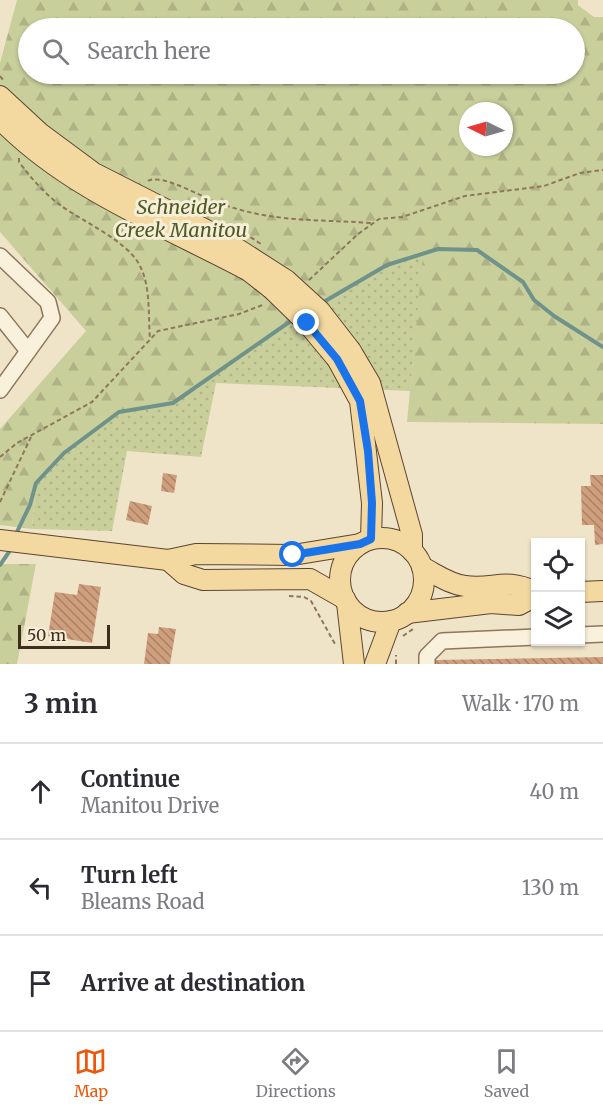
<!DOCTYPE html>
<html lang="en">
<head>
<meta charset="utf-8">
<style>
  :root { --surface:#fff; --page:#f7f7f7; --text:#2b2b33; --muted:#7c7c81; --line:#e1e1e2; --accent:#ea580c }
  body { margin:0; font-family:Merriweather,serif; background:var(--page); color:var(--text) }
  .controls { position:absolute; right:18px; bottom:18px; display:grid; overflow:hidden; border-radius:0px; box-shadow:0 2px 4px #0004 }
  .controls button { width:54px; height:54px; display:grid; place-items:center; padding:0; border:0; border-bottom:2px solid var(--line); background:var(--surface); color:var(--text); font:30px sans-serif }
  .compass { position:absolute; left:459px; top:102px; width:54px; height:54px; border-radius:50%; background:var(--surface); box-shadow:0 2px 4px #0004; rotate:275deg }
  .scale { position:absolute; left:18px; bottom:15px; width:92px; box-sizing:border-box; padding-left:6px; border:3px solid #3d2e20; border-top:0; font-size:16px; line-height:21px; white-space:nowrap; color:#3d2e20; -webkit-text-stroke:4px #f7eed8; paint-order:stroke }
  .stop { position:absolute; width:18px; height:18px; margin:-14px; border:4px solid #1a73e8; border-radius:50%; background:#fff }
  .stop.end { background:#1a73e8; border-color:#fff; box-shadow:0 2px 6px #0008 }
  .list { margin:0; padding:0; list-style:none }
  h2 { display:flex; justify-content:space-between; align-items:center; height:78px; margin:0; padding:0 24px; font-size:26px }
  h2 small { font-size:20px; font-weight:400; color:var(--muted) }
  .list li { display:grid; grid-template-columns:39px 1fr auto; gap:18px; align-items:center; box-sizing:border-box; height:96px; padding:0 24px; border-top:2px solid var(--line) }
  .list b { display:block; font-size:22px; white-space:nowrap }
  .list p { margin:0; font-size:20px; white-space:nowrap; color:var(--muted) }
  .list em { font-size:20px; font-style:normal; color:var(--muted) }
  .icon { flex:none; width:33px; height:33px; fill:none; stroke:currentColor; stroke-width:2; stroke-linecap:round; stroke-linejoin:round }
  .map { position:relative; flex:none; width:603px; height:664px; overflow:hidden }
  .search { position:absolute; background:var(--surface); box-shadow:0 2px 4px #0004; left:18px; right:18px; top:18px; height:66px; display:flex; align-items:center; gap:15px; box-sizing:border-box; padding:0 21px; border-radius:33px; color:var(--muted); font-size:22px }
  .sheet { height:366px; background:var(--surface) }
  nav { display:flex; justify-content:space-around; align-items:center; box-sizing:border-box; height:84px; border-top:2px solid var(--line); background:var(--surface); font-size:16px; color:var(--muted) }
  nav a { display:grid; justify-items:center; gap:3px }
  nav .on { color:var(--accent) }
  .map>svg:first-child { display:block }
  .grass { fill:url(#grass-dots) }
  .forest { fill:url(#forest-firs); fill-rule:evenodd }
  .lines { fill:none; stroke-linecap:round; stroke-linejoin:round }
  .stream { stroke:#6f938a; stroke-width:4 }
  .building { fill:url(#building-back-hatch) }
  .minor-casing { stroke:#8d765c; stroke-width:18 }
  .major-casing { stroke:#5b4430; stroke-width:22 }
  .path { stroke:#8d765c; stroke-width:2; stroke-dasharray:4.5 3; stroke-linecap:butt }
  .minor { stroke:#faf1dc; stroke-width:15 }
  .major { stroke:#f3d9a0; stroke-width:20 }
  .major-bridge-casing { stroke:#5b4430; stroke-width:22; stroke-linecap:butt }
  .major-bridge { stroke:#f3d9a0; stroke-width:20 }
  .route { stroke:#1a73e8; stroke-width:8 }
  .labels { text-anchor:middle; stroke-width:6; stroke-linejoin:round; paint-order:stroke }
  .park-label { font-size:20px; font-style:italic; fill:#4d5a26; stroke:#f7eed8 }
</style>
</head>
<body>
<div class="map">
<svg width="603" height="664" viewBox="0 0 603 664">
  <defs>
    <pattern id="grass-dots" width="8" height="8" patternUnits="userSpaceOnUse" patternTransform="scale(1.5)"><rect width="8" height="8" fill="#c9cf9b"/><path d="M2 2h.1M6 6h.1" fill="none" stroke="#aeb285" stroke-width="1.8" stroke-linecap="round"/></pattern>
    <pattern id="forest-firs" width="22" height="20" patternUnits="userSpaceOnUse" patternTransform="scale(1.5)"><rect width="22" height="20" fill="#c9cf9b"/><path d="M5 1l3.5 6h-7zM16 11l3.5 6h-7z" fill="#aeb285"/></pattern>
    <pattern id="building-back-hatch" width="6" height="6" patternUnits="userSpaceOnUse" patternTransform="scale(1.5)"><rect width="6" height="6" fill="#cf9f7d"/><path d="M-1 5l2 2M0 0l6 6M5-1l2 2" fill="none" stroke="#a98266"/></pattern>
  </defs>
  <rect width="100%" height="100%" fill="#f0e4c8"/>
  <path class="grass" d="M424 254 410 391 216 383 201 457 127 451 112 531 32 529 36 483 64 453 119 412 173 403 281 326 387 265Z"/>
  <g class="forest">
    <path d="M17 0H578V5L594 17H603V424L407 422 423 254 387 265 281 326 173 403 119 412 64 453 36 483 32 529 0 525V429L86 331 0 232V63ZM28 28H574V74H28ZM468 111H504V147H468Z"/>
    <path d="M0 564H36L17 664H0Z"/>
  </g>
  <g class="lines">
    <g class="stream">
      <path d="M320 304 387 265 438 249 477 250 523 282 534 300 554 316 603 347"/>
      <path d="M15 536 30 505 36 483 64 453 119 412 173 403 295 318"/>
      <path d="M0 565 11 549"/>
    </g>
  </g>
  <g class="building">
    <path d="M163 473 177 475 174 493 161 491Z"/>
    <path d="M590 475H603V544L595 545 594 525H582L581 486H591Z"/>
    <path d="M130 501 152 506 148 525 126 520Z"/>
    <path d="M79 584 101 587 92 643 48 636 55 592 77 595Z"/>
    <path d="M159 627 176 629 170 664H144L148 633 158 634Z"/>
    <path d="M603 657V664H436V660Z"/>
  </g>
  <g class="lines">
    <g class="minor-casing">
      <g id="minor">
        <path d="M0 256 48 302 52 318 0 390"/>
        <path d="M0 316 28 351"/>
        <path d="M580 635 603 634"/>
        <path d="M427 664V656L442 641 536 637"/>
      </g>
    </g>
    <g class="major-casing">
      <g id="major">
        <path d="M0 96 40 133 94 173 216 235 286 280"/>
        <path d="M0 119C69 190 163 225 249 271L272 289"/>
        <path d="M351 351 370 383 412 535V551"/>
        <path d="M337 359 360 401 372 503 371 539"/>
        <circle cx="382" cy="580" r="42"/>
        <path d="M0 540 168 560 196 554 293 555 360 544"/>
        <path d="M168 560 184 574 203 580 310 579 345 599"/>
        <path d="M422 567C436 574 449 584 465 586 495 590 503 577 536 592"/>
        <path d="M580 592 603 591"/>
        <path d="M347 603 354 664"/>
        <path d="M407 613 491 603 519 605 536 596"/>
        <path d="M375 664 391 621"/>
      </g>
    </g>
    <g class="path">
      <path d="M0 76 4 81"/>
      <path d="M19 158V162C31 178 44 193 60 205 83 222 128 241 140 266 151 287 148 317 150 339"/>
      <path d="M148 181C161 173 202 197 216 202 272 223 314 219 371 223"/>
      <path d="M238 229 261 244"/>
      <path d="M309 280 358 234 379 219 402 217 465 196 544 186 580 173 603 170"/>
      <path d="M0 457 17 443 92 402 158 331 239 314 265 304"/>
      <path d="M0 502 31 437"/>
      <path d="M289 596 304 597 311 601 335 644"/>
      <path d="M403 636 413 629"/>
      <path d="M396 664V655"/>
    </g>
    <use href="#minor" class="minor"/>
    <use href="#major" class="major"/>
    <g class="major-bridge-casing">
      <g id="major-bridge">
        <path d="M286 280 320 311 351 351"/>
        <path d="M272 289 307 323 337 359"/>
      </g>
    </g>
    <use href="#major-bridge" class="major-bridge"/>
  </g>
  <g class="lines">
    <path class="route" d="M293 555 360 544 371 539 372 503 368 451 360 401 337 359 307 323"/>
  </g>
  <g class="labels">
    <g class="park-label">
      <text x="181" y="214">Schneider<tspan x="181" dy="23">Creek Manitou</tspan></text>
    </g>
  </g>
</svg>
<div class="controls">
<button><svg class="icon" aria-label="locate" viewBox="0 0 24 24"><circle cx="12" cy="12" r="6"/><path d="M12 2v4M12 18v4M2 12h4M18 12h4"/></svg></button>
<button><svg class="icon" aria-label="layers" viewBox="0 0 24 24"><path d="M12 4l9 5-9 5-9-5zM3 14l9 5 9-5"/></svg></button>
</div>
<svg class="compass" viewBox="-18 -18 36 36"><path d="M0-13l5 13h-10z" fill="#e53935"/><path d="M0 13l5-13h-10z" fill="#7c7c81"/></svg>
<div class="scale">50 m</div>
<div class="stop" style="left:293px;top:555px"></div>
<div class="stop end" style="left:307px;top:323px"></div>
<div class="search"><svg class="icon" aria-label="search" viewBox="0 0 24 24"><circle cx="10" cy="10" r="6"/><path d="M15 15l6 6"/></svg>Search here</div>
</div>
<section class="sheet">
<h2>3 min<small>Walk · 170 m</small></h2>
<ul class="list">
<li><svg class="icon" aria-label="ahead" viewBox="0 0 24 24"><path d="M12 20V5M6 11l6-6 6 6"/></svg><div><b>Continue</b><p>Manitou Drive</p></div><em>40 m</em></li>
<li><svg class="icon" aria-label="left" viewBox="0 0 24 24"><path d="M17 20v-9H6M10 6l-5 5 5 5"/></svg><div><b>Turn left</b><p>Bleams Road</p></div><em>130 m</em></li>
<li><svg class="icon" aria-label="arrive" viewBox="0 0 24 24"><path d="M6 21V4h12l-3 4 3 4H6"/></svg><div><b>Arrive at destination</b></div></li>
</ul>
</section>
<nav>
<a class="on"><svg class="icon" aria-label="map" viewBox="0 0 24 24"><path d="M3 6l6-2 6 2 6-2v14l-6 2-6-2-6 2zM9 4v14M15 6v14"/></svg>Map</a>
<a><svg class="icon" aria-label="directions" viewBox="0 0 24 24"><path d="M12 3l9 9-9 9-9-9zM9 14v-3h6M13 9l2 2-2 2"/></svg>Directions</a>
<a><svg class="icon" aria-label="saved" viewBox="0 0 24 24"><path d="M7 4h10v16l-5-4-5 4z"/></svg>Saved</a>
</nav>
</body>
</html>
